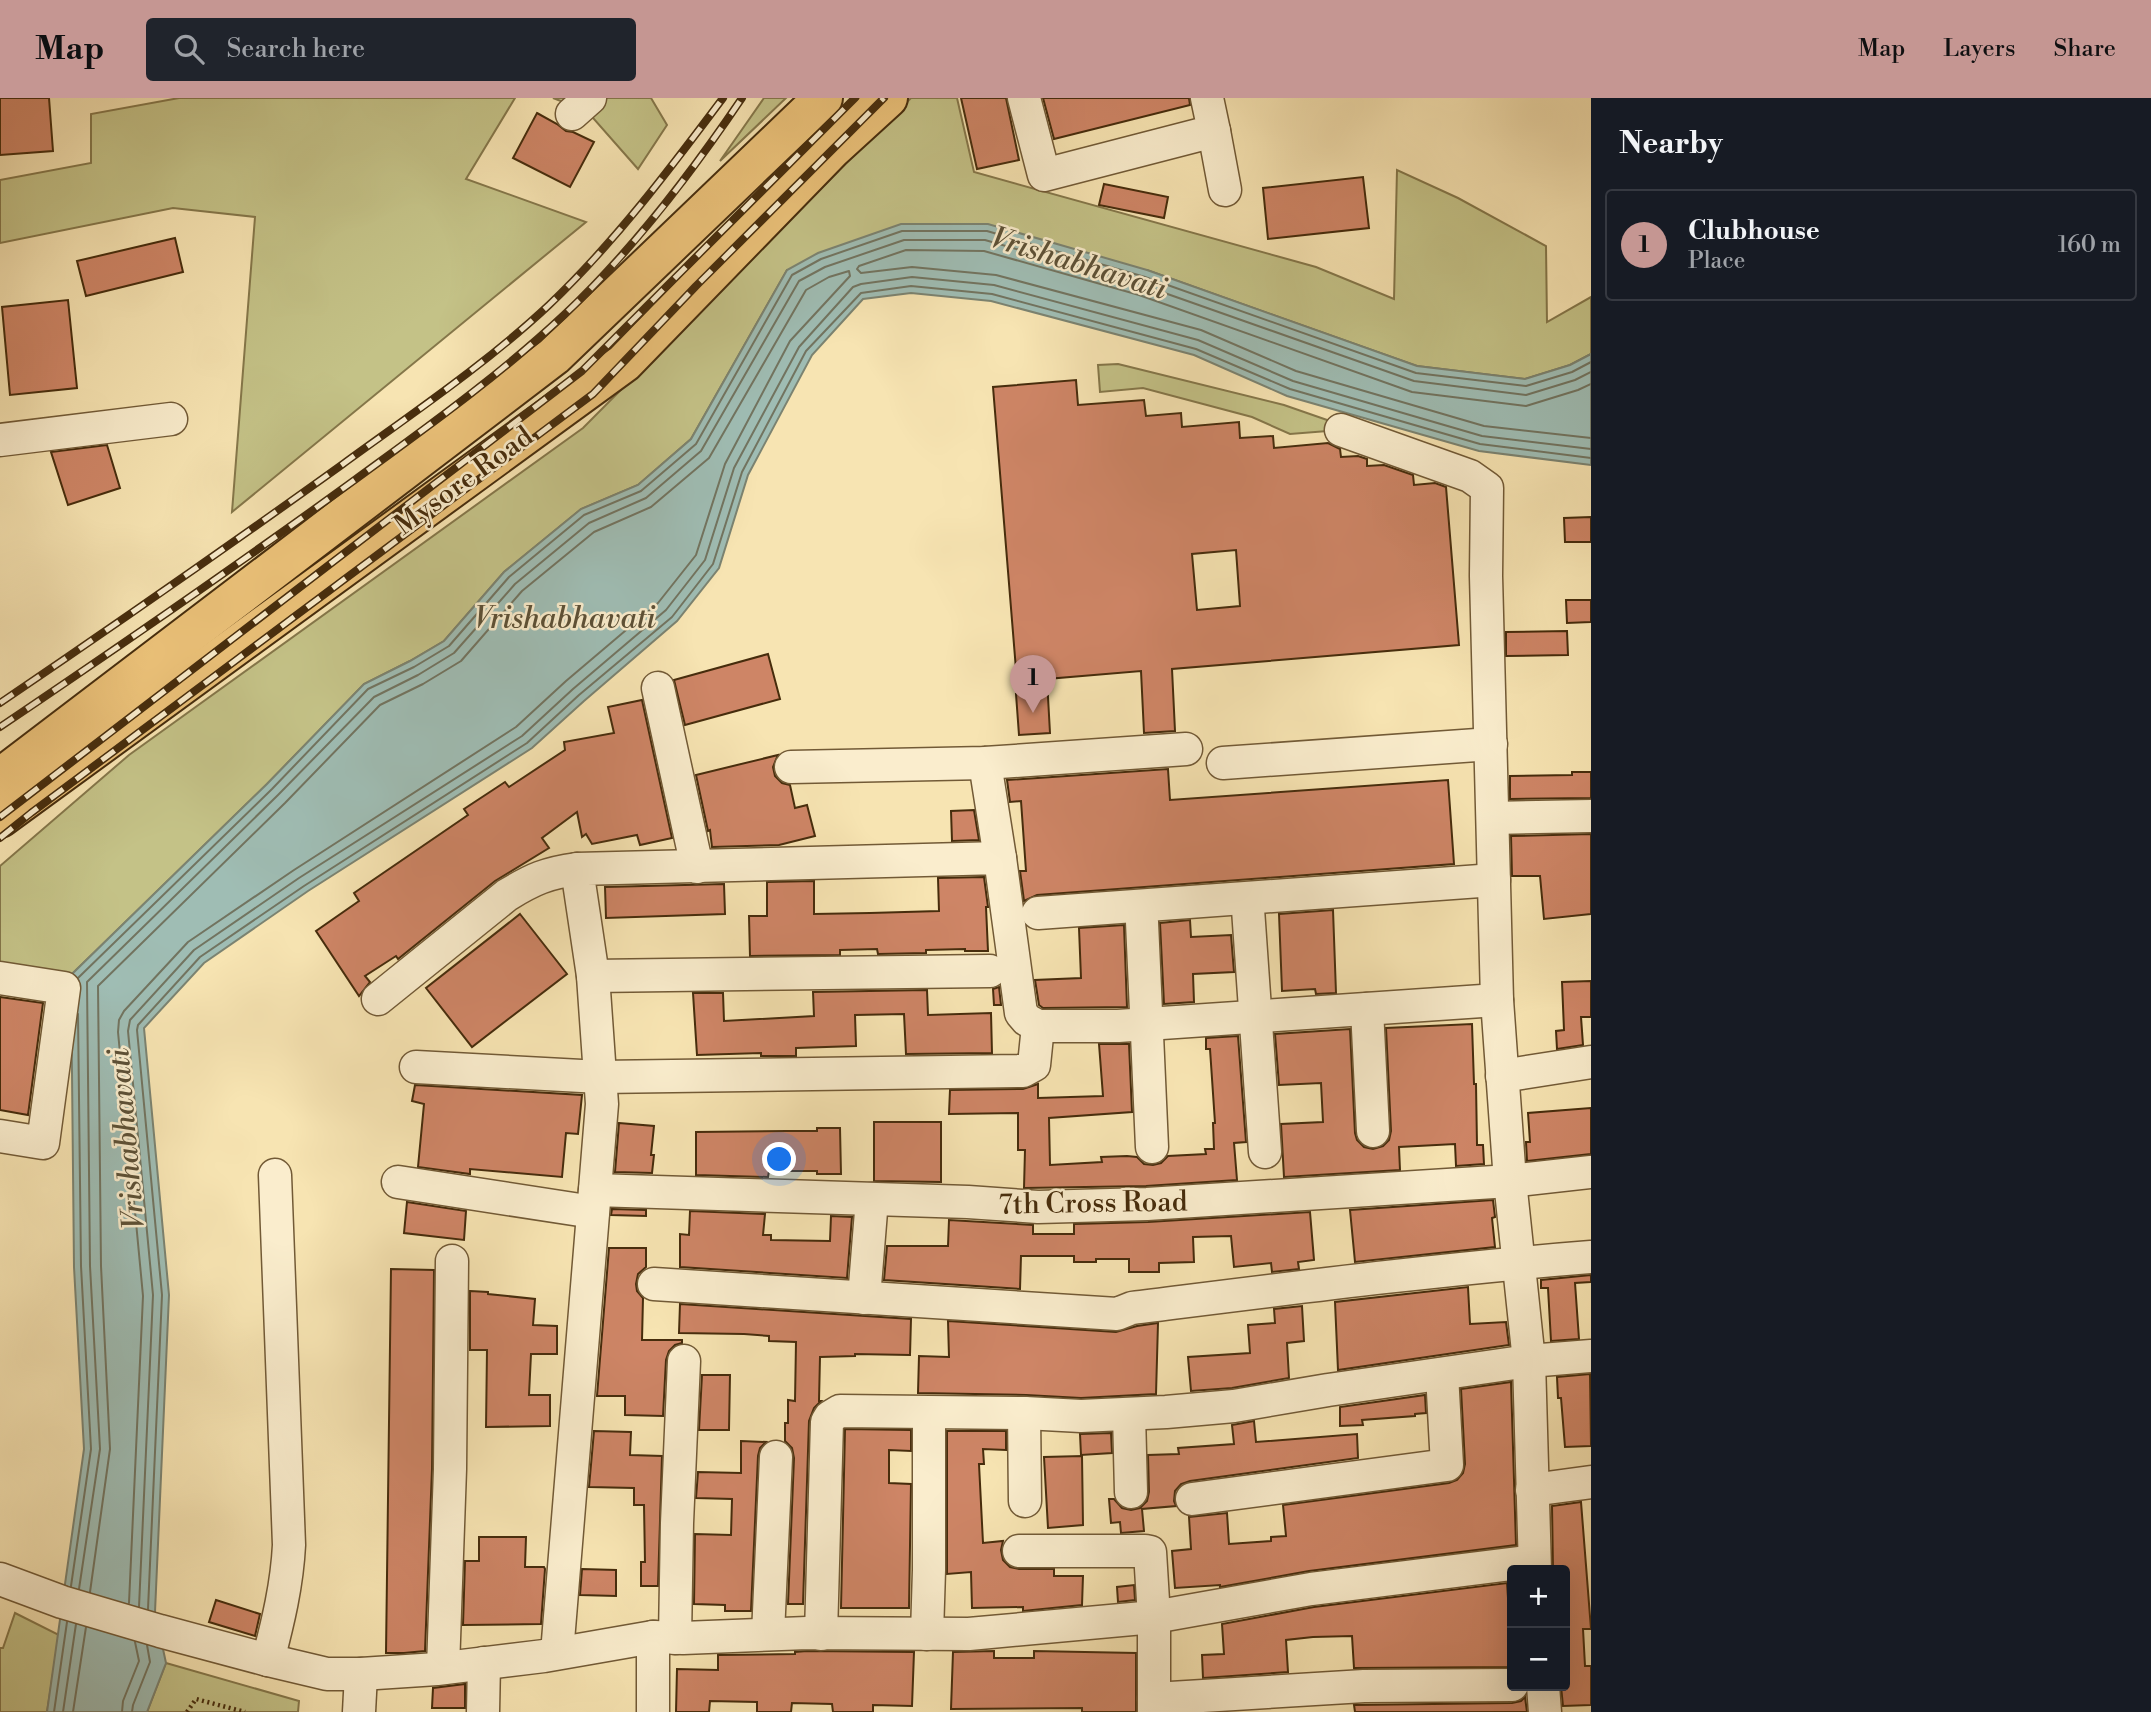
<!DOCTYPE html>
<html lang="en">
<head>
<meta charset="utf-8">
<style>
  :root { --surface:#171b24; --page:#20242c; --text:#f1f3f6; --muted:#9ea1a6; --line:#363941; --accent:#c59692 }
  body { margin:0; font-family:"Libre Bodoni",serif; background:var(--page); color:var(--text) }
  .controls { position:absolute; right:21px; bottom:21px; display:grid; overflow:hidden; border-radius:7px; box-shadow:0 7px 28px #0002 }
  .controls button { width:63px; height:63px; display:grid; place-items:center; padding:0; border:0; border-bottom:2px solid var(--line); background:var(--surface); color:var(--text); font:35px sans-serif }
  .you { position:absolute; left:780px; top:1062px; width:24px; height:24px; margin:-18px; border:5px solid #fff; border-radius:50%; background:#1a73e8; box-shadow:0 0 0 10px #1a73e833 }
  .badge { display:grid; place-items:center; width:46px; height:46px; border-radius:50%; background:var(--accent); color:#111; font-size:23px; font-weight:700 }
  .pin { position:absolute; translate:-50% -58px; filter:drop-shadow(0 2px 4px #0008) }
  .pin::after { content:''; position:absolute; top:37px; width:24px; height:21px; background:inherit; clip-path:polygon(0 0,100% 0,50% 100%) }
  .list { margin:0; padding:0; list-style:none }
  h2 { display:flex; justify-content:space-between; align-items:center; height:91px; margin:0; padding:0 28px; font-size:30px }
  h2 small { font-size:23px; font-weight:400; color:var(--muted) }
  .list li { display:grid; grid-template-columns:46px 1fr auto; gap:21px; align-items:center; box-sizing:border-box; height:112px; margin:0 14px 14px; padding:0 14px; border:2px solid var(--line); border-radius:7px }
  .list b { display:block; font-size:26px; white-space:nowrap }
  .list p { margin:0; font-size:23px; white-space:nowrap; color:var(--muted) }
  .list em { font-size:23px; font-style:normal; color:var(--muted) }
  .icon { flex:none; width:38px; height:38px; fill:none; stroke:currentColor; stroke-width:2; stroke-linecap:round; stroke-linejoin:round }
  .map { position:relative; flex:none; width:1591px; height:1614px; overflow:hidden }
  header { display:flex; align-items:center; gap:42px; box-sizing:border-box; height:98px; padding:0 35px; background:var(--accent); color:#111 }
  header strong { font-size:33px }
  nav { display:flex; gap:38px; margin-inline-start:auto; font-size:24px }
  .search { width:490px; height:63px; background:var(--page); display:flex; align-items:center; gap:18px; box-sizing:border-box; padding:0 24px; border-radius:7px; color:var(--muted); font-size:26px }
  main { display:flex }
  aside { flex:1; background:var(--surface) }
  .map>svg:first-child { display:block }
  .green { fill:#c4c287; stroke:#85774a; stroke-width:2 }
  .water { fill:#9fbdb4; stroke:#7b8371; stroke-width:2 }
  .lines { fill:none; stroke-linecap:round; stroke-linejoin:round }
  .shore { stroke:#727460; stroke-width:2 }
  .building { fill:#ce8566; stroke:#462c0c; stroke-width:2; fill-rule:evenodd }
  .minor-casing { stroke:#725a36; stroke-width:35 }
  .highway-casing { stroke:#462c0c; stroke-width:42 }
  .path { stroke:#462c0c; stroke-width:4.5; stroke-dasharray:2 3.5; stroke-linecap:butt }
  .minor { stroke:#faedcd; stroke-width:32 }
  .highway { stroke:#ecc279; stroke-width:38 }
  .rail-casing { stroke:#462c0c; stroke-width:8 }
  .rail { stroke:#faedcd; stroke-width:5; stroke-dasharray:16; stroke-linecap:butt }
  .labels { text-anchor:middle; stroke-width:5; stroke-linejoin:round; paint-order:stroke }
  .street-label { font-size:28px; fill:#462c0c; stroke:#faedcd }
  .water-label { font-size:30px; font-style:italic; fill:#5c5036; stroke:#faedcd }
</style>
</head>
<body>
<header>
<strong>Map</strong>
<div class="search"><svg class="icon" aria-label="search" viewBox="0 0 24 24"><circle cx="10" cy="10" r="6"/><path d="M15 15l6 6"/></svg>Search here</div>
<nav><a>Map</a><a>Layers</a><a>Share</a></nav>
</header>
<main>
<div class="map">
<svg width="1591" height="1614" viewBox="0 0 1591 1614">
  <rect width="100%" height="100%" fill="#f7e4b2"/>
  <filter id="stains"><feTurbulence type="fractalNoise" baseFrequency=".00286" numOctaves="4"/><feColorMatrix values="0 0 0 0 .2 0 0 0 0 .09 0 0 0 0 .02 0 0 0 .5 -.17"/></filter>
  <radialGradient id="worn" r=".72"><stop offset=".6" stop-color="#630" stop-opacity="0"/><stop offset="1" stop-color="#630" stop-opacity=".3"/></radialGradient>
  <g class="green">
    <path d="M179 0H515L466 81 586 124 232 414 255 119 173 110 0 145V82L91 65V16Z"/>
    <path d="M553 0H651L667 27 638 71 587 13Z"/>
    <path d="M764 0H786L720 63Z"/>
    <path d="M911 0H957L974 74 1316 169 1394 201 1397 72 1458 100 1546 148 1547 224 1591 199V256L1570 267 1525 281 1417 268 1147 172H787L691 341 638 387 581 411 504 474 444 543 410 563 364 586 267 686 71 877 0 870V768L129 657 583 330Z"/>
    <path d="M1118 266 1284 307 1353 331 1290 336 1252 319 1143 290 1100 294 1098 267Z"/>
    <path d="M15 1515 59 1537 47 1614H0V1550H3Z"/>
    <path d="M166 1565 299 1603 298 1614H147Z"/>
  </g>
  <path class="water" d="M901 126H988L1147 172 1417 268 1525 281 1570 267 1591 256V367L1479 353 1287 298 1194 257 991 203 911 195 863 201 812 257 748 377 719 470 677 523 584 603 532 650 308 793 204 865 144 930 169 1197 155 1514 166 1565 147 1614H47L84 1351 74 1169 71 877 267 686 364 586 410 563 444 543 504 474 581 411 638 387 691 341 787 172 818 155Z"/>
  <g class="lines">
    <g class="shore">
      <path d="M1591 286 1578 292 1526 308 1412 294 1139 197 984 153 906 152 859 168 857 171 861 175 912 169 996 177 1201 232 1296 273 1484 328 1591 340"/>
      <path d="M78 880 272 691 368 591 414 569 449 548 509 479 584 417 641 393 696 346 792 177 821 161 902 133H987L1145 179 1416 275 1526 288 1572 274 1591 264"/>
      <path d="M71 1488 91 1351 81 1168 78 916"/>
      <path d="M79 1491 100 1351 90 1168 87 884 278 697 374 599 418 577 454 555 515 486 589 425 646 400 701 353 799 183 825 169 904 142H985L1142 187 1414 283 1526 297 1575 282 1591 274"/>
      <path d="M90 1494 110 1351 101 1168 98 888 285 705 380 607 423 586 461 563 522 493 594 434 651 409 709 360 806 192 829 179 849 173 850 178 790 243 725 366 696 457 658 505 566 583 516 629 294 772 188 844 124 913 119 922 118 934 143 1198 129 1505"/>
      <path d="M139 1509 153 1197 128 933 130 922 194 852 299 780 522 638 573 591 666 512 705 462 734 370 799 249 853 189 861 186 912 179 994 187 1198 242 1293 283 1482 338 1591 351"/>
      <path d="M148 1511 162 1197 137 932 138 927 200 859 304 788 527 645 579 597 672 519 713 466 742 374 806 253 861 195 911 188 992 196 1196 251 1290 291 1480 346 1591 360"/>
      <path d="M54 1614 67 1524"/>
      <path d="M63 1614 76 1526"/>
      <path d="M73 1614 86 1529"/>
      <path d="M122 1614 123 1603 139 1563 135 1544"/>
      <path d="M132 1614 133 1607 150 1564 147 1547"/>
    </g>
  </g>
  <g class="building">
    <path d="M0 0H49L53 53 0 57Z"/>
    <path d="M961 0H1006L1019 62 977 71Z"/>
    <path d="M1043 0H1189L1190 7 1054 41Z"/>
    <path d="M537 15 557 26 566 33 573 34 594 44 570 89 513 60Z"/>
    <path d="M1363 79 1369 130 1268 141 1263 90Z"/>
    <path d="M1104 86 1168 99 1164 120 1099 107Z"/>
    <path d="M175 140 183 174 86 198 77 163Z"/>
    <path d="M68 202 77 290 10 297 2 209Z"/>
    <path d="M1076 282 1078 307 1144 302 1146 318 1181 315 1182 329 1239 324 1240 340 1273 338 1274 350 1328 345 1340 351 1341 359 1358 358 1367 361V368L1384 367 1413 377 1414 387 1435 385 1446 389 1459 547 1172 571 1175 633 1144 635 1141 573 1047 581 1050 635 1019 637 1016 596H1018L993 289ZM1236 452 1240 508 1197 512 1192 456Z"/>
    <path d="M107 347 120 390 68 407 51 354Z"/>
    <path d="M1591 419V444H1565L1564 420Z"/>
    <path d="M1566 502H1591V524L1567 525Z"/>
    <path d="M1567 533 1568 557 1506 558V534Z"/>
    <path d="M768 556 780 601 685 627 674 582Z"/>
    <path d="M642 602 672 740 640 747 637 737 592 746 586 736 582 739 577 714 542 740 549 750 495 783 398 861 396 858 365 878 370 884 359 898 316 833 359 803 354 795 468 717 464 711 505 684 509 689 565 652 564 644 614 635 608 609Z"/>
    <path d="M778 657 773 669 775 678 782 685 790 687 795 710 807 707 815 738 779 747 712 749 710 732 708 733 696 677Z"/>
    <path d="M1168 671 1170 702 1448 682 1454 766 1037 797 1024 803 1020 773H1026L1021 703 1010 704 1007 682Z"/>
    <path d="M1572 674H1591V700L1510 701V678L1572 677Z"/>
    <path d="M974 712 979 742 952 743 951 713Z"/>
    <path d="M1591 736V816L1544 821 1540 778H1512L1511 738Z"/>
    <path d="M984 779 988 809H986L988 853H965V851L926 852V855L878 856 877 851 840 852V857L750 858 749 818H767V784L814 783V816L870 815 939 813 938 780Z"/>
    <path d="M724 786 725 816 606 820 605 789Z"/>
    <path d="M1333 812 1336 895 1316 896 1315 891 1282 893 1279 816Z"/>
    <path d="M520 816 567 876 472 949 426 890Z"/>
    <path d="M1190 822 1191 839 1231 837 1234 874 1193 876 1194 904 1164 906 1160 825Z"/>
    <path d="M1124 827 1127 909 1043 910 1039 907 1035 882 1081 880 1079 830Z"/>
    <path d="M1591 883V919H1581L1583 947 1557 951 1556 933 1564 932 1562 884Z"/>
    <path d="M999 889 1001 907H994L993 891Z"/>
    <path d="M927 892 928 917 991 915 992 955 906 956 904 916 855 917 856 948 796 950V958H761V955L697 957 693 895H723L724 923 814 918 813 894Z"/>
    <path d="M0 899 43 905 28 1017 0 1012Z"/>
    <path d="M1472 926 1474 986H1476L1477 1047H1483L1484 1066 1456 1068 1455 1046 1399 1049 1400 1072 1284 1079 1281 1026 1323 1024 1321 985 1279 987 1275 936 1350 931 1355 1035 1357 1042 1364 1049 1373 1051 1383 1048 1389 1042 1391 1033 1386 930Z"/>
    <path d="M1238 938 1246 1044 1234 1045 1237 1082 1146 1088 1024 1090 1025 1052H1018V1015L949 1016 950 992 1023 991 1038 986V1000L1103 998 1099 946H1129L1132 1014 1049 1020 1050 1067 1102 1064 1101 1059 1127 1058 1137 1059 1144 1066 1153 1067 1161 1065 1168 1058 1206 1056 1205 1051H1214L1213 1025H1215L1210 951H1206V940Z"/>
    <path d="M415 987 582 997 578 1036 566 1035 562 1079 470 1071V1076L418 1069 424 1006 412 1003Z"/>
    <path d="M1591 1010V1056L1527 1063 1526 1044H1530L1528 1015Z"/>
    <path d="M874 1024H941V1084L874 1083Z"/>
    <path d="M619 1025 654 1028 651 1057H654L652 1075 615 1074Z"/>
    <path d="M817 1030H840L841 1076H817V1073H769L768 1079 696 1077V1034L787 1033H817Z"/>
    <path d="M1493 1102 1495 1119 1492 1120 1495 1149 1355 1164 1350 1112Z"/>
    <path d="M407 1104 466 1113 464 1142 404 1135Z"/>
    <path d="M612 1111 646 1112V1118L611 1117Z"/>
    <path d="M690 1113 765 1116 763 1137H771V1142L830 1143 831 1118 852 1119 847 1180 680 1169V1136L689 1137Z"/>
    <path d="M1310 1114 1314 1162 1298 1164 1299 1171 1272 1174 1271 1165 1234 1169 1231 1138 1193 1139 1194 1164 1159 1165V1174H1129V1161H1096V1164H1074V1158H1021L1020 1191 884 1182 887 1148H948L949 1122 1033 1127V1136H1074V1126L1148 1124Z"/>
    <path d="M609 1150H646V1169L638 1176 636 1186 637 1193 643 1200 642 1242H682V1245L675 1247 669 1253 666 1262 663 1318 625 1317V1298H597Z"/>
    <path d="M391 1171 434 1172 432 1371 425 1553 404 1555H386Z"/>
    <path d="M1591 1177V1184L1575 1185 1579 1241 1551 1243 1548 1190H1541V1182Z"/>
    <path d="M1468 1189 1470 1226 1506 1224 1509 1247 1338 1272 1335 1204Z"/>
    <path d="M470 1193 488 1194V1196L535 1201 533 1227 557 1228V1256H531L529 1297H550V1328L486 1329 487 1252H470Z"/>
    <path d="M680 1206 911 1221 910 1257 855 1256V1258L820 1259 819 1303H821L814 1310 809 1323 803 1506H788L794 1360 792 1350 785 1343V1325H788V1302L795 1303 796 1244 769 1243V1238L744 1236 679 1235Z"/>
    <path d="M1302 1208 1304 1243 1287 1245 1289 1280 1232 1290 1191 1293 1188 1259 1250 1255 1248 1227 1275 1225 1274 1211Z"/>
    <path d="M948 1223 1116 1234 1137 1228 1158 1225 1156 1296 1081 1300 1026 1297 918 1295 919 1258 949 1259Z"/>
    <path d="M1590 1276 1591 1348 1565 1349 1561 1300H1558L1557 1279Z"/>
    <path d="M702 1277H730L729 1332H699Z"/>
    <path d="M1511 1284 1516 1447 1309 1473 1220 1489V1487L1175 1490 1172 1453 1191 1451 1189 1419 1227 1415 1229 1446 1271 1443V1439L1286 1438 1283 1407 1449 1385 1457 1382 1463 1375 1465 1366 1461 1291Z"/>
    <path d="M1425 1297 1426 1315 1415 1316V1318L1362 1322 1363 1327 1340 1328V1309Z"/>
    <path d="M1254 1323 1256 1344 1357 1336 1358 1360 1190 1383 1181 1386 1175 1393 1174 1403 1176 1408 1142 1411 1144 1433 1121 1435 1120 1424 1111 1425 1109 1401H1114L1122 1410 1131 1412 1140 1410 1147 1403 1149 1394 1148 1357 1179 1356 1178 1350 1234 1346 1232 1327Z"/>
    <path d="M845 1331 911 1332V1353L889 1352V1385L911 1386 909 1510H841Z"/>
    <path d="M594 1333 631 1334 630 1357 662 1358 658 1488H641V1464H645L644 1407H634V1390L589 1389Z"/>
    <path d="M947 1333H1006V1352L983 1351 984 1366H979L983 1445 1003 1443 1001 1452 1003 1462 1010 1469 1019 1471H1054V1478H1083L1082 1507 1023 1513V1509L972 1510 971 1474 947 1476Z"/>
    <path d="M1111 1335 1112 1355 1081 1357 1080 1336Z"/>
    <path d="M741 1343 766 1344 760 1350 758 1358 751 1513H725V1507L694 1506 695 1436 731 1437 732 1401 696 1400 698 1374 741 1375Z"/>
    <path d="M1082 1358 1083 1427 1048 1430 1044 1359Z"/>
    <path d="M1581 1404 1591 1531H1583L1585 1568H1591V1607L1563 1608 1561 1588H1565V1472H1553L1552 1408Z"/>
    <path d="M479 1439H526L525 1469H544L545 1471 541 1526 463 1527 465 1463H479Z"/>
    <path d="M582 1471 616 1472V1498L580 1497Z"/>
    <path d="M1507 1485 1510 1530H1512V1569L1354 1570 1352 1538 1313 1539 1286 1542 1288 1574 1203 1580 1202 1557 1224 1556 1222 1526 1314 1509Z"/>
    <path d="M1134 1487 1135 1502 1118 1504 1117 1489Z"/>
    <path d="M216 1502 260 1516 255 1538 209 1524Z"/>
    <path d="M807 1553 914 1554 912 1608 873 1607V1614H833L832 1606 792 1605 791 1614H757V1604L710 1603 709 1614H676L677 1571 718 1572V1557L795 1556V1554Z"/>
    <path d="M994 1553V1560H1034V1553L1136 1555V1614H1082V1610L951 1611 953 1554Z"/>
    <path d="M465 1586V1610H432L433 1590Z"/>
    <path d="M1525 1599 1527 1614H1355L1354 1607 1512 1605 1521 1603Z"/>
  </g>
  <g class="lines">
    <g class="minor-casing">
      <g id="minor">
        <path d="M1024 0 1044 77 1214 33 1207 0"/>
        <path d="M572 16 590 0"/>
        <path d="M1214 33 1225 92"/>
        <path d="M1341 332 1470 378 1487 390 1486 478 1497 902 1510 1083 1529 1263 1535 1472"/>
        <path d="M0 342 171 321"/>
        <path d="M658 590 697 769"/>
        <path d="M985 665 1000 760"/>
        <path d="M1223 665 1491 646"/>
        <path d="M791 669 985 665 1186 651"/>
        <path d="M1493 720 1591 718"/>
        <path d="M1248 811 1265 1054"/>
        <path d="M1038 815 1494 782"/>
        <path d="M1142 824 1152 1049"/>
        <path d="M593 878 990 873"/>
        <path d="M0 880 64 890 43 1045 0 1038"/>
        <path d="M378 901 507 797C533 781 547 775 577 771"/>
        <path d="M1367 911 1373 1033"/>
        <path d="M416 969 600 979 1023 973 1034 967 1038 928"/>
        <path d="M1502 978 1591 964"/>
        <path d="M398 1084 593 1114"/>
        <path d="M595 1092 968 1104 1038 1109 1147 1106 1510 1083 1591 1074"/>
        <path d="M654 1186 1117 1216 1132 1210C1285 1191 1438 1171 1591 1159"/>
        <path d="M864 1200 872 1101"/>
        <path d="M1024 1315 1025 1403"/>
        <path d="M1129 1316 1131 1394"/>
        <path d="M1532 1392 1591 1384"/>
        <path d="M1192 1401 1447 1367 1442 1276"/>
        <path d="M1019 1453H1145L1150 1454 1154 1519V1614"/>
        <path d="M0 1481 62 1504 160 1533 268 1562 327 1576H361L437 1571 544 1558 653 1539 683 1540 807 1535 969 1536 1154 1519 1311 1491 1534 1463"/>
        <path d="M768 1536 776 1359"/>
        <path d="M821 1536 827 1324 830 1319 840 1313 1025 1315 1081 1318 1166 1314 1234 1308 1328 1292 1529 1263 1591 1258"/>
        <path d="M927 1536 929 1472V1315"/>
        <path d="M675 1540 677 1425 684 1263"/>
        <path d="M557 1555 602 1006 593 878 577 771 1000 760 1021 915 1027 922 1038 928H1118L1497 902"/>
        <path d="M268 1562C278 1524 287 1487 289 1447L275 1077"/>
        <path d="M443 1570 450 1371 452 1163"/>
        <path d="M1543 1588 1545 1614"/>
        <path d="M1154 1601 1364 1588 1512 1587"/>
        <path d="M359 1614 361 1576"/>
        <path d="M483 1614 484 1565"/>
        <path d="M653 1614V1539"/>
      </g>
    </g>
    <g class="highway-casing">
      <g id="highway">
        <path d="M0 680 554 258 823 0"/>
        <path d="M0 720 624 265 831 52 888 0"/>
      </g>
    </g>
    <path class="path" d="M187 1614 196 1601 245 1614"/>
    <use href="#minor" class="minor"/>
    <use href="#highway" class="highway"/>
    <g class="rail-casing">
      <g id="rail">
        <path d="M0 605C115 527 230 447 343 366 413 315 486 266 549 207 615 144 669 72 723 0"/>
        <path d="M0 629C120 548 239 466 356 381 427 329 500 277 564 217 632 153 690 77 742 0"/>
        <path d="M0 719 582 273 855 0"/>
        <path d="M0 740 31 715 593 296 696 188 884 0"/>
      </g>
    </g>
    <use href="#rail" class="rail"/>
  </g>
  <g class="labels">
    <g class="street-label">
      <text transform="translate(463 382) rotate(-36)" y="10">Mysore Road</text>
      <text transform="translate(1093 1104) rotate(-1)" y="10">7th Cross Road</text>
    </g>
    <g class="water-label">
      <text transform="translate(1079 165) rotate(17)" y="10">Vrishabhavati</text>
      <text x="565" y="530">Vrishabhavati</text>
      <text transform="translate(126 1041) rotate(-95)" y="10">Vrishabhavati</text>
    </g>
  </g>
  <rect width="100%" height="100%" filter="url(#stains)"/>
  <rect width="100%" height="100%" fill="url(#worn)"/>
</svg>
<div class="controls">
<button>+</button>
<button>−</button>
</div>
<div class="you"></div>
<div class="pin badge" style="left:1033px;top:615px">1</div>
</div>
<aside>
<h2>Nearby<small></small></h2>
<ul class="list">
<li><span class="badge">1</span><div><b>Clubhouse</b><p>Place</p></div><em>160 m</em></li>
</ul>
</aside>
</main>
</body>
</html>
